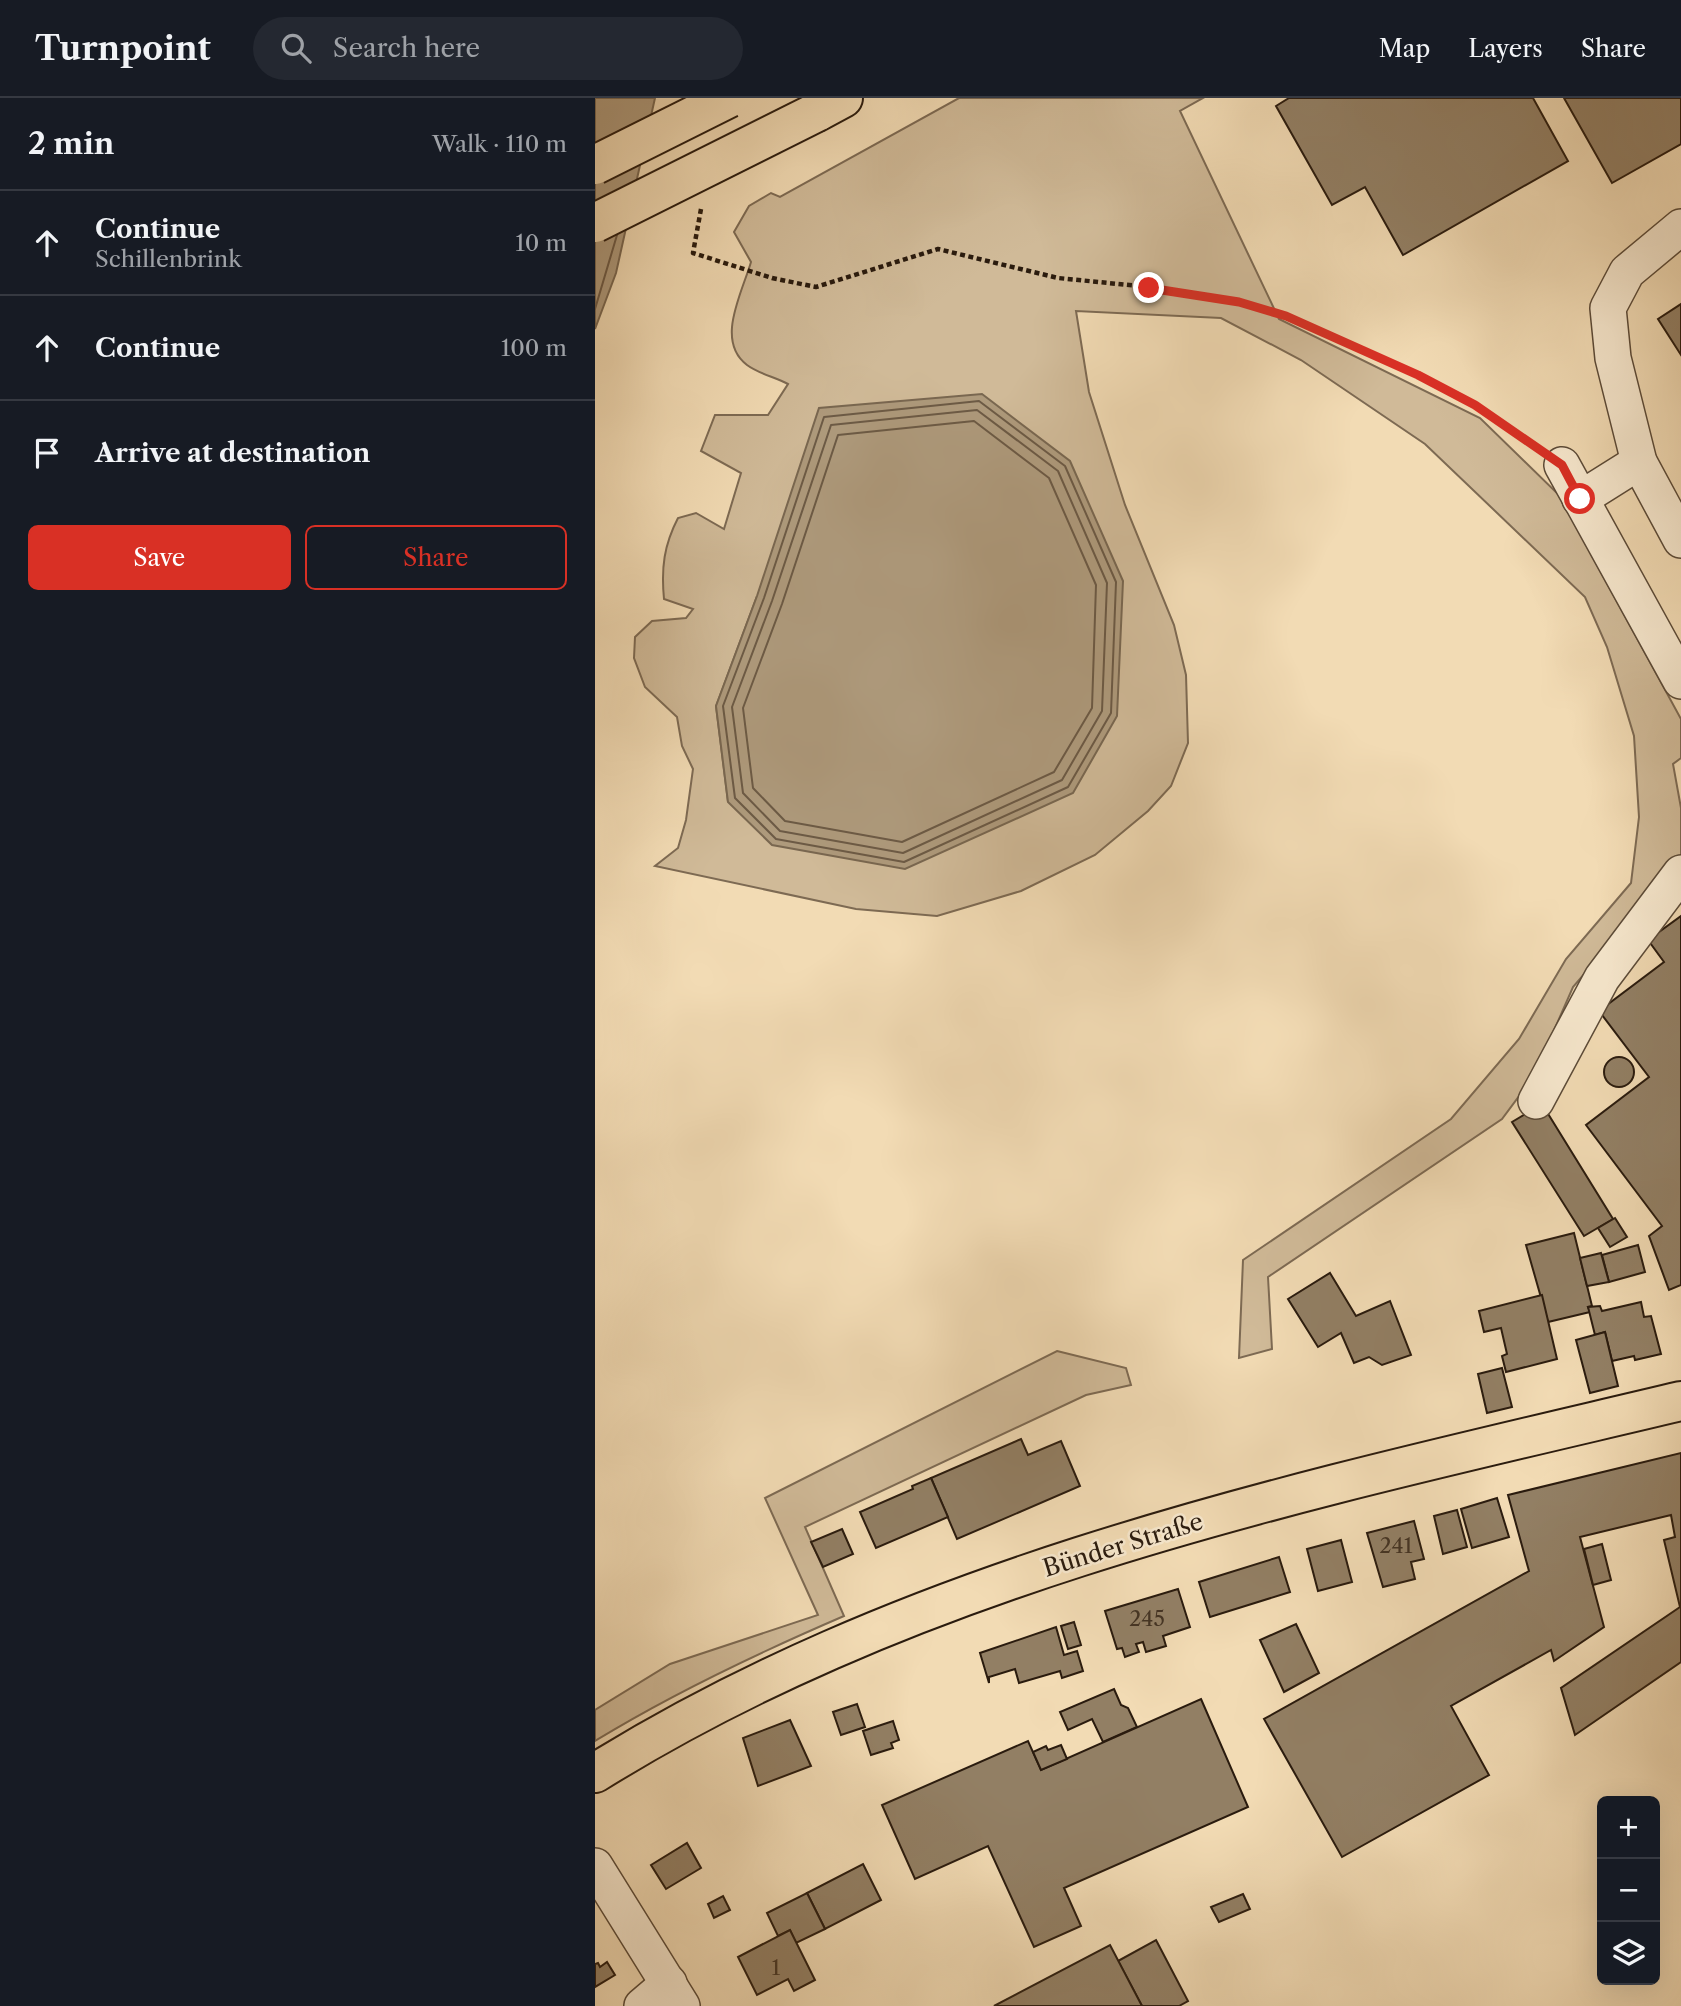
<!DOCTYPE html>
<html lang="en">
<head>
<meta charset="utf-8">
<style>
  :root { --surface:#171b24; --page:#242831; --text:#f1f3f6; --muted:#9ea1a6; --line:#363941; --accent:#d93025 }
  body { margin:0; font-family:"Libre Caslon Text",serif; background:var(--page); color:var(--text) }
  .controls { position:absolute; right:21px; bottom:21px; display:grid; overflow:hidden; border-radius:10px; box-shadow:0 7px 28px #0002 }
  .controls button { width:63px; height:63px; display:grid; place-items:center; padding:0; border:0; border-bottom:2px solid var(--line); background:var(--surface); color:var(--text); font:35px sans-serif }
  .stop { position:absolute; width:21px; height:21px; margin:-16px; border:5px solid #d93025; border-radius:50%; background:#fff }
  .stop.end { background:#d93025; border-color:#fff; box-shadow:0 2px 7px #0008 }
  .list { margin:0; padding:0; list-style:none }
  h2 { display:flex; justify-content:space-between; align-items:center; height:91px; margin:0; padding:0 28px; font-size:30px }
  h2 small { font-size:23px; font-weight:400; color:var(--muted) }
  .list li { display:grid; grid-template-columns:46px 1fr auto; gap:21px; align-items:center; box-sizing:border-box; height:105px; padding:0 28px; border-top:2px solid var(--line) }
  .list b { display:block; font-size:26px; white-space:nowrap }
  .list p { margin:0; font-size:23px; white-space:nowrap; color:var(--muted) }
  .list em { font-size:23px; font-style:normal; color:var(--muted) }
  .actions { display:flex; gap:14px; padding:21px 28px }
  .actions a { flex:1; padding:16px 0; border:2px solid var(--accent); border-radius:10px; text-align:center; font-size:24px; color:var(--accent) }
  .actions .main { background:var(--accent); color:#fff }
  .icon { flex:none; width:38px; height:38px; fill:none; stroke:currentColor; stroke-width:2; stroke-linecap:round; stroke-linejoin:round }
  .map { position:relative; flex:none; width:1086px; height:1908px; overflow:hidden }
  header { display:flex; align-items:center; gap:42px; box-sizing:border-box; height:98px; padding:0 35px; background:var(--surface); border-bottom:2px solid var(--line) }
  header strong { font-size:33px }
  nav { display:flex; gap:38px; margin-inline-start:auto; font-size:24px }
  .search { width:490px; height:63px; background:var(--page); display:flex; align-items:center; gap:18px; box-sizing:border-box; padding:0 24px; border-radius:38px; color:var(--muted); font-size:26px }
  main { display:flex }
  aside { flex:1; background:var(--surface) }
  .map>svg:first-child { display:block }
  .green { fill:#d0ba98; stroke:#7d6a53; stroke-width:2; fill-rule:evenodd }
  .water { fill:#ae9a7c; stroke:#796750; stroke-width:2 }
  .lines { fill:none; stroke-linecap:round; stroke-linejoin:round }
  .shore { stroke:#6c5a45; stroke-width:2 }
  .building { fill:#927f64; stroke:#2a1b0e; stroke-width:2 }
  .minor-casing { stroke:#5c4b38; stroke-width:38 }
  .major-casing { stroke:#2a1b0e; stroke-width:42 }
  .highway-casing { stroke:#2a1b0e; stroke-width:42 }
  .path { stroke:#2a1b0e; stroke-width:4.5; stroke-dasharray:5 3.5; stroke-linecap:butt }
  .minor { stroke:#f7e8ce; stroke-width:35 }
  .major { stroke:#f2dbb4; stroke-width:38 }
  .highway { stroke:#f2dbb4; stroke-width:38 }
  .highway-bridge-casing { stroke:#2a1b0e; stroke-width:42; stroke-linecap:butt }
  .highway-bridge { stroke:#f2dbb4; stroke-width:38 }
  .route { stroke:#d93025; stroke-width:9 }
  .labels { text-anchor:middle; stroke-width:5; stroke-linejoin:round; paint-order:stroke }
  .number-label { font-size:21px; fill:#443424 }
  .street-label { font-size:24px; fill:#2a1b0e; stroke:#f7e8ce }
</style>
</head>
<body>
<header>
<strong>Turnpoint</strong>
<div class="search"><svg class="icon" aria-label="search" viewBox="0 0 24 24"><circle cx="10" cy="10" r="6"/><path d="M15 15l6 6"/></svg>Search here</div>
<nav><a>Map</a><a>Layers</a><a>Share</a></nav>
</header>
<main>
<aside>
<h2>2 min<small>Walk · 110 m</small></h2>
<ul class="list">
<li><svg class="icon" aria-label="ahead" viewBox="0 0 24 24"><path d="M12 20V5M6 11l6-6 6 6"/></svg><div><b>Continue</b><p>Schillenbrink</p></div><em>10 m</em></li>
<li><svg class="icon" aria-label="ahead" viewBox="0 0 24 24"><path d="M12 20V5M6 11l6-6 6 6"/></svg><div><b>Continue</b></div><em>100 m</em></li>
<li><svg class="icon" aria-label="arrive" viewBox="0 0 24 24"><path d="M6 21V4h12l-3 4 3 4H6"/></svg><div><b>Arrive at destination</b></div></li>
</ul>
<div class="actions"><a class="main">Save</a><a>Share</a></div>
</aside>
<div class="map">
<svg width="1086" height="1908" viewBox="0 0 1086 1908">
  <rect width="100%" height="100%" fill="#f2dbb4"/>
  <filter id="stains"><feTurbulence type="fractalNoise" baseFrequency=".00286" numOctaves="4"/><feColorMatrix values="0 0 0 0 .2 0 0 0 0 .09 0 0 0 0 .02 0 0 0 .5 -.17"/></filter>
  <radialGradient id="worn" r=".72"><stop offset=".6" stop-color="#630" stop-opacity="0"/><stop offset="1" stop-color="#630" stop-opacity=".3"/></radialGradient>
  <g class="green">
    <path d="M364 0H608L585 13 684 221 885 320 964 397 1086 621V660L1078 666 1086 710V763L978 889 939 978 907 1021 673 1179 677 1251 644 1260 648 1162 856 1021 924 941 971 861 1036 785 1044 719 1039 638 1012 549 990 499 830 346 706 262 626 220 481 213 494 294 530 407 579 527 591 577 593 645 576 688 553 713 500 757 426 793 342 818 261 811 60 768 83 750 91 722 98 671 87 648 82 619 50 589 39 560 40 539 57 523 91 520 98 511 69 501C66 470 69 447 83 420L101 415 129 431 146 375 106 353 120 317H173L193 286C180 279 164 276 152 267 120 243 147 195 156 164L139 134 154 108 176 95 185 99ZM162 498 133 704 121 608Z"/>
    <path d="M462 1253 531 1270 536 1287 491 1297 210 1429 249 1518C163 1555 80 1594 0 1643V1612L75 1566 223 1517 170 1400Z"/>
  </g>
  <g class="water">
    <path d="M0 0H60L21 175 0 231Z"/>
    <path d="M387 296 475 363 528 483 522 618 478 695 310 771 177 747 133 704 121 608 162 498 224 310Z"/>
  </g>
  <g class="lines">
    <g class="shore">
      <path d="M0 211 22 137"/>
      <path d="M384 303 470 368 521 484 516 615 473 689 309 764 181 741 140 700 128 608 169 500 229 319Z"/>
      <path d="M382 312 463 373 512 485 507 613 467 682 308 755 185 733 148 695 137 609 177 503 236 327Z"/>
      <path d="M379 323 454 380 501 487 497 610 459 674 307 744 190 723 158 690 148 610 187 506 243 337Z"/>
    </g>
  </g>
  <g class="building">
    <path d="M694 0H938L973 63 808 157 770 89 737 107 681 8Z"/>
    <path d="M969 0H1086V46L1017 85Z"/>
    <path d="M1086 206V257L1063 221Z"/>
    <path d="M1086 818V1187L1074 1192 1054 1138 1067 1128 991 1027 1054 979 1004 913 1069 864 1053 842Z"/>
    <circle cx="1024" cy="974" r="15"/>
    <path d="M947 1006 1018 1121 989 1138 917 1024Z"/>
    <path d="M1020 1120 1032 1139 1015 1149 1003 1130Z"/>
    <path d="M979 1135 997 1208 993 1209 995 1214 953 1224 931 1147Z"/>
    <path d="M1043 1147 1050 1174 1014 1184 1007 1157Z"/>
    <path d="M1006 1155 1014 1184 992 1188 985 1160Z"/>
    <path d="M735 1175 761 1218 795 1203 816 1257 787 1267 774 1259 759 1265 746 1235 723 1249 693 1201Z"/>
    <path d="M947 1197 962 1261 911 1274 907 1258 912 1256 906 1230 889 1234 884 1213Z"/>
    <path d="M1046 1204 1049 1219 1056 1218 1066 1256 1040 1262 1039 1258 1017 1263 1010 1234 1000 1237 993 1209 1005 1208 1007 1213Z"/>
    <path d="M1010 1234 1023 1288 995 1295 981 1242Z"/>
    <path d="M907 1270 917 1309 892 1315 883 1276Z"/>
    <path d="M426 1341 433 1357 466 1343 485 1388 362 1441 336 1380Z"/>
    <path d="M1086 1355V1564L980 1637 966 1590 1085 1509 1069 1442 1080 1439 1076 1417 985 1439 1009 1529 959 1563 956 1552 856 1608 894 1677 747 1759 669 1621 934 1473 913 1397Z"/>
    <path d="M336 1380 353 1419 281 1450 265 1414 318 1391 317 1388Z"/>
    <path d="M902 1400 914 1439 877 1450 866 1411Z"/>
    <path d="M862 1412 872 1449 848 1456 839 1418Z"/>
    <path d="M819 1423 829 1461 816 1464 820 1481 788 1489 772 1435Z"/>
    <path d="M247 1431 258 1456 228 1469 216 1444Z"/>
    <path d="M746 1442 757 1484 723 1493 712 1451Z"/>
    <path d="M1007 1446 1016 1482 998 1487 989 1451Z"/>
    <path d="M684 1459 695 1494 615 1519 604 1484Z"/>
    <path d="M583 1491 595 1529 568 1538 571 1548 551 1554 548 1544 541 1546 544 1554 530 1559 527 1550 522 1551 510 1513Z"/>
    <path d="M479 1524 486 1547 473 1551 466 1528Z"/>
    <path d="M701 1526 724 1575 689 1594 665 1542Z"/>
    <path d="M461 1529 469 1557 482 1553 488 1573 467 1580 465 1573 424 1585 420 1571 394 1579V1585L385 1555Z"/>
    <path d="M519 1591 526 1607 533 1610 542 1629 508 1644 497 1621 473 1632 465 1614Z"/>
    <path d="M606 1601 653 1709 469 1790 486 1828 439 1849 393 1748 320 1781 287 1707 433 1643 446 1672Z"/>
    <path d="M262 1606 270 1629 246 1637 238 1614Z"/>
    <path d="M195 1622 216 1668 163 1688 148 1640Z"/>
    <path d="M298 1623 304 1642 296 1645 298 1650 276 1657 268 1633Z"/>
    <path d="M466 1647 472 1661 446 1672 438 1654 451 1648 453 1652Z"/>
    <path d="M92 1745 106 1770 71 1791 56 1767Z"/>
    <path d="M268 1766 286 1802 230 1831 212 1795Z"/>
    <path d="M212 1795 230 1831 201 1845 195 1832 183 1838 172 1815Z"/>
    <path d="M648 1796 655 1811 624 1824 616 1809Z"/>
    <path d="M128 1798 135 1812 119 1820 113 1806Z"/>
    <path d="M195 1832 220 1882 199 1893 193 1881 162 1897 143 1859Z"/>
    <path d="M561 1842 593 1903 584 1908H547L523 1863Z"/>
    <path d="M515 1847 547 1908H399Z"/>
    <path d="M12 1864 20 1877 0 1889V1866L3 1865 5 1869Z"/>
  </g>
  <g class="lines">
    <g class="minor-casing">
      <g id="minor">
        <path d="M1086 129 1032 174 1013 210 1018 260 1044 364 1086 442"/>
        <path d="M967 367 1086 583"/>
        <path d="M985 401 1044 364"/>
        <path d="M941 1003 1007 880 1086 775"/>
        <path d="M0 1768 87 1908"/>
        <path d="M47 1908 74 1885"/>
      </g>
    </g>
    <g class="major-casing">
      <path id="major" d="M0 1675C328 1471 715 1391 1086 1303"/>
    </g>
    <g class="highway-casing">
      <path id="highway" d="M222 14 248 0"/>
    </g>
    <path class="path" d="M106 111 98 155 177 180 221 189 343 151 463 180 554 189 644 204 691 218 823 277 880 307 941 348"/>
    <use href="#minor" class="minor"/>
    <use href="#major" class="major"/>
    <use href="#highway" class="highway"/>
    <g class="highway-bridge-casing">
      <g id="highway-bridge">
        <path d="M0 67 134 0"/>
        <path d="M0 125 222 14"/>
      </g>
    </g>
    <use href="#highway-bridge" class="highway-bridge"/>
  </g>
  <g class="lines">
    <path class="route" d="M554 190 644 204 691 218 823 277 880 307 967 367 985 401"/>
  </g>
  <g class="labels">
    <g class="number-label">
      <text x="801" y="1455">241</text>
      <text x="552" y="1528">245</text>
      <text x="181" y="1877">1</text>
    </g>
    <g class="street-label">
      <text transform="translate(528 1447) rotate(-17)" y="8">Bünder Straße</text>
    </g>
  </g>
  <rect width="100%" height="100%" filter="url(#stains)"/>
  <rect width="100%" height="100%" fill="url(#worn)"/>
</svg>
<div class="controls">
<button>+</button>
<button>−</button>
<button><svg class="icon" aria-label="layers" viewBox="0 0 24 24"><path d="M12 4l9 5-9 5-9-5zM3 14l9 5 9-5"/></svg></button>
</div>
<div class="stop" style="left:985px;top:401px"></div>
<div class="stop end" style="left:554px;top:190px"></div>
</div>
</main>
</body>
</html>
